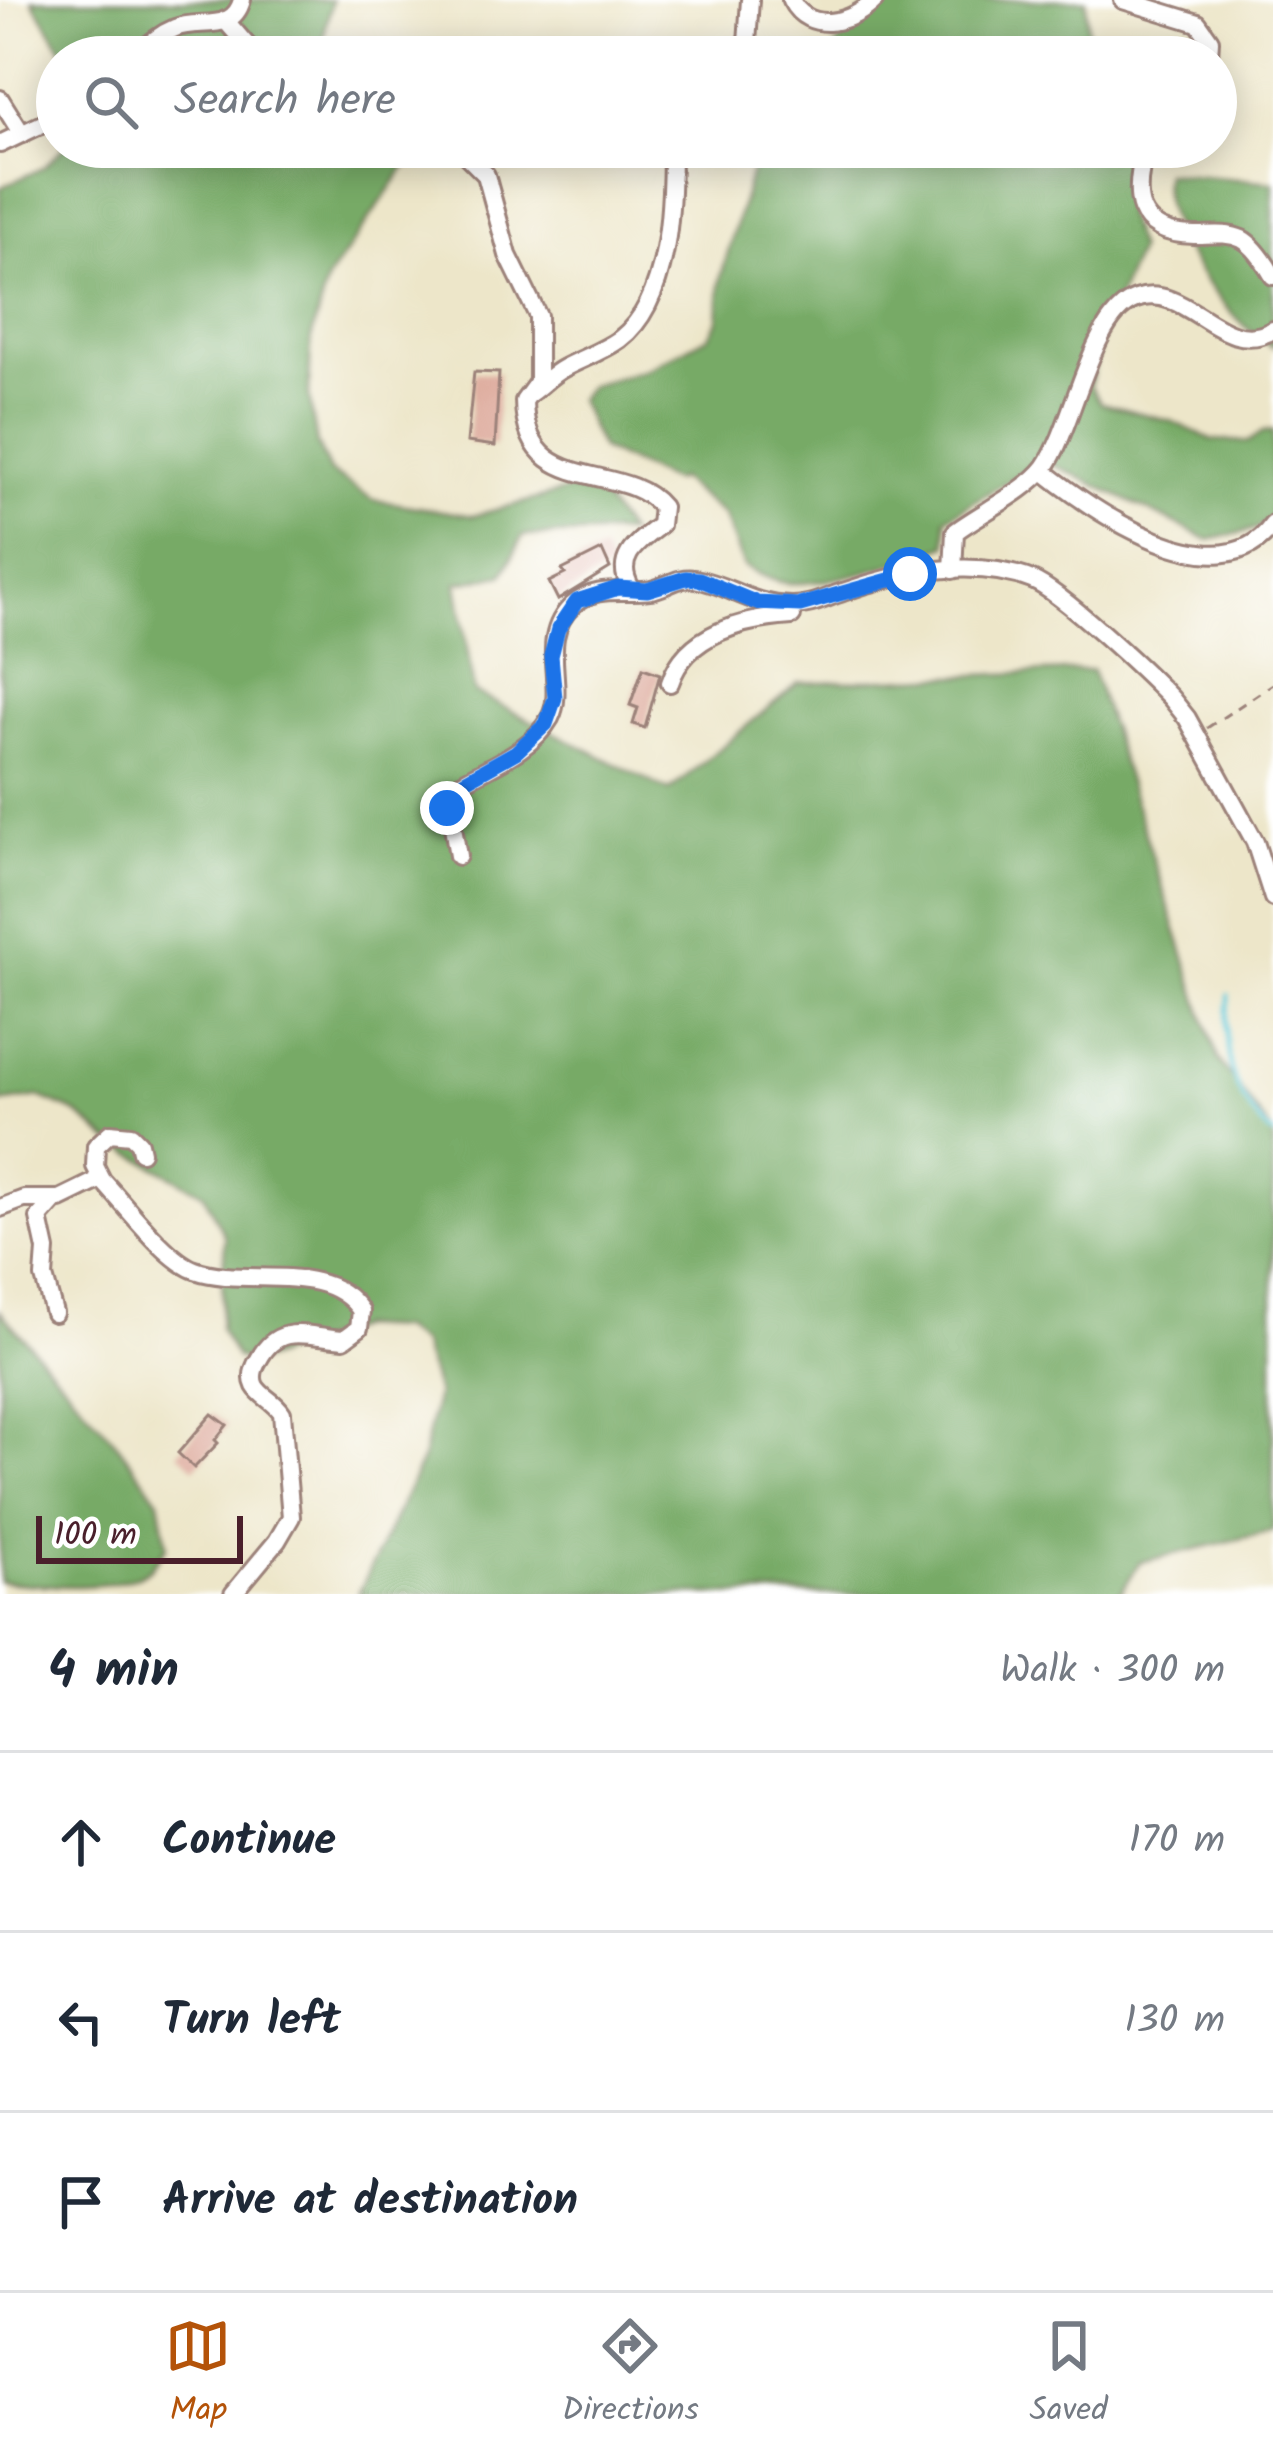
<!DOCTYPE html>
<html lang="en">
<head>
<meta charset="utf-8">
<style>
  :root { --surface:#fff; --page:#f2f2f3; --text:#1f2937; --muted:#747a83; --line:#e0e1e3; --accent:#b45309 }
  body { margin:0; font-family:Kalam,sans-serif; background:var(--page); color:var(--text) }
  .scale { position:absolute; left:36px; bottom:30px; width:207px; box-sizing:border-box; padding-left:12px; border:6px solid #4a1f2b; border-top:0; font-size:33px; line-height:42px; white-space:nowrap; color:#4a1f2b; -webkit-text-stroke:9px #fff; paint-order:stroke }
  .stop { position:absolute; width:36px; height:36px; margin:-27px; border:9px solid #1a73e8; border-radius:50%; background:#fff }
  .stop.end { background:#1a73e8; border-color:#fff; box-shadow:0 3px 12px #0008 }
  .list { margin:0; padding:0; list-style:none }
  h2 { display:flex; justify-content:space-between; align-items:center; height:156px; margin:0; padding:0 48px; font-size:51px }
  h2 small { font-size:39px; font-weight:400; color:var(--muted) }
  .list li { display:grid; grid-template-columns:78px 1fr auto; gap:36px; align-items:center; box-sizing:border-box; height:180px; padding:0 48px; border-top:3px solid var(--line) }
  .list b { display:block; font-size:45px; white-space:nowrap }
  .list em { font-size:39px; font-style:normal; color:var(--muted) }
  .icon { flex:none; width:66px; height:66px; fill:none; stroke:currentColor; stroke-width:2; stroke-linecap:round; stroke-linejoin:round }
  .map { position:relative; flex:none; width:1273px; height:1594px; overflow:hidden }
  .search { position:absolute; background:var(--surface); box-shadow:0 6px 30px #0003; left:36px; right:36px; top:36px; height:132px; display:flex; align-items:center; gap:30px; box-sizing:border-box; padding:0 42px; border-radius:66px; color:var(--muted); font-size:45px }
  .sheet { height:696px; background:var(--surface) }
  nav { display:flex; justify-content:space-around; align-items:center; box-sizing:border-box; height:168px; border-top:3px solid var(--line); background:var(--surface); font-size:33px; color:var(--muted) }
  nav a { display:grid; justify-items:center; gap:6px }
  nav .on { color:var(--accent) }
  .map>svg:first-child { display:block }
  .forest { fill:#7a6; stroke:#606448; stroke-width:3 }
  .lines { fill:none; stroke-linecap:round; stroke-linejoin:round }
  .stream { stroke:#5dc8d6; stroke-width:4.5 }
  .building { fill:#dfaea0 }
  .minor-casing { stroke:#9c827a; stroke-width:22 }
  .path { stroke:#9c827a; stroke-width:3; stroke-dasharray:9 9; stroke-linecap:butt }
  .minor { stroke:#fff; stroke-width:16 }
  .route { stroke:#1a73e8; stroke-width:15 }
</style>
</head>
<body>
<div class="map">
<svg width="1273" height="1594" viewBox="0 0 1273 1594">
  <rect width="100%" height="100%" fill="#fff"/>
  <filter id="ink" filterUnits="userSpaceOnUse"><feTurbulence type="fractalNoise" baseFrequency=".00833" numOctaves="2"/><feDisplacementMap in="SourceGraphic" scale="24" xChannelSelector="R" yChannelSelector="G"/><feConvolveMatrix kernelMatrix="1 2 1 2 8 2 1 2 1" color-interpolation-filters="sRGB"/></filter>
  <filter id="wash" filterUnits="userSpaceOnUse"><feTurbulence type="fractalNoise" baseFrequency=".004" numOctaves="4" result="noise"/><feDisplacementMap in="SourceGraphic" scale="48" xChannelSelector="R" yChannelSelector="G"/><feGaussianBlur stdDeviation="2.7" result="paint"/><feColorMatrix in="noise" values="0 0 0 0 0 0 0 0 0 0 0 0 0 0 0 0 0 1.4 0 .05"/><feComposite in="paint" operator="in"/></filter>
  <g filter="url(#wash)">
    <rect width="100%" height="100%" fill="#ede6c9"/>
    <g class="forest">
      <path d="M32 0H332L319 57H67Z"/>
      <path d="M874 0H1086L1089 57H826C847 38 856 14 874 0Z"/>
      <path d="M64 147H331C355 166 384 147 411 147L413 156 327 280 311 339 309 395 317 444 330 472 374 500 473 516 592 484 628 533 523 536 503 575 457 583 474 692 669 791 798 683 1092 670 1218 1059 1273 1134V1531L1140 1562 1120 1594H358L422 1460 437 1393 421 1344 400 1329 357 1327 262 1361 236 1358 220 1330 225 1237 204 1194 111 1142 75 1112 39 1097 0 1103V188L44 167Z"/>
      <path d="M771 147H1125L1126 216 1138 250 1102 334 1090 386 1101 403 1171 421 1213 440 1248 442 1263 432 1273 431 1271 518 1257 529 1209 540 1044 460 946 518 947 545C908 560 820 590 780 582 768 580 755 572 744 567L723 515 679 479 672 481 601 449 578 400 589 386 647 369 709 336 718 320 720 280 751 172Z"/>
      <path d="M1165 173 1273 182V347C1231 326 1152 223 1165 173Z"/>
      <path d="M0 1311 119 1446 159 1500 167 1546C162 1553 156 1562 149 1569 118 1594 39 1585 0 1582Z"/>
    </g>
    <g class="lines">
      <path class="stream" d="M1229 995C1222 1051 1229 1095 1273 1135"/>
    </g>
    <g id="blocks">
      <g class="building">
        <path d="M474 372 499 373 495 446 467 442Z"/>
        <path d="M602 550 610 568 558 600 549 582 565 574 562 570Z"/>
        <path d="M643 668 660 674 645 728 633 724 638 708 630 705Z"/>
        <path d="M212 1414 227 1425 215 1440 218 1443 194 1468 178 1453Z"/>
      </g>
    </g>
  </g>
  <g filter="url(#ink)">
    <use href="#blocks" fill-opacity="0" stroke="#9c827a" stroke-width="3"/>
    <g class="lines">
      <g class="minor-casing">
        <g id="minor">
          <path d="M791 0C809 35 853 23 875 0"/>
          <path d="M1123 0 1198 23 1210 40 1209 57"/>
          <path d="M225 20 257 57"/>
          <path d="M134 57C147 46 158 35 175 28 199 18 233 34 242 0"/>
          <path d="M673 57 681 48 696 47 711 57"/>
          <path d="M746 57 750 0"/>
          <path d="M0 99 22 134"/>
          <path d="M0 144 57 117"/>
          <path d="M442 147 463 152 486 175 508 255 538 316V382L524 401C525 498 622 459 662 507L660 525C638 542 613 558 631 588"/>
          <path d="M1146 147C1132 195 1133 234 1194 235 1210 235 1227 232 1242 239 1255 246 1266 264 1273 276"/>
          <path d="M532 392C542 385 551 375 562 369 580 359 602 352 620 339 670 301 672 205 672 147"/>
          <path d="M1043 471C1091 509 1220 601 1273 524"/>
          <path d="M953 570 955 532C980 513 1027 491 1045 467 1074 427 1090 315 1136 299 1187 281 1222 360 1273 330"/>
          <path d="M670 683C686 633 745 619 792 616"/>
          <path d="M458 856 448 797 454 787C486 767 530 753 550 718 567 686 536 639 573 605 596 584 625 594 651 590 667 587 677 576 695 579 730 585 749 605 791 606 811 606 824 598 843 592 899 572 974 557 1032 580 1060 591 1147 673 1171 698L1187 718 1255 842 1273 898"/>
          <path d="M141 1152 139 1143 131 1135 110 1133 96 1146 95 1166 102 1180C125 1204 166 1260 195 1270 245 1288 327 1259 361 1311L359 1328 344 1339C310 1337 279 1321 259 1359 254 1367 250 1376 255 1386 261 1397 275 1401 282 1413L291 1517 277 1541 233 1594"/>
          <path d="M0 1208 24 1199H60L101 1179"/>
          <path d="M54 1313 44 1277 46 1250 39 1218 55 1200"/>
        </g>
      </g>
      <path class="path" d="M1207 728 1273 684"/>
      <use href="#minor" class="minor"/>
    </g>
  </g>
  <g class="lines" filter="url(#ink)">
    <path class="route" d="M447 808 448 797 454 787 516 752 546 724 555 698 551 656 558 629 577 601 618 588 647 590 686 578 699 579 757 603 800 605 910 574"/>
  </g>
</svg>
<div class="scale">100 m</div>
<div class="stop" style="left:910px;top:574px"></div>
<div class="stop end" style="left:447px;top:808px"></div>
<div class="search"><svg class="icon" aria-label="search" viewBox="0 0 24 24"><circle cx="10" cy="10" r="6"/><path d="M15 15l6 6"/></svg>Search here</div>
</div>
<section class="sheet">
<h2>4 min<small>Walk · 300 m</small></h2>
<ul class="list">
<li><svg class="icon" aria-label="ahead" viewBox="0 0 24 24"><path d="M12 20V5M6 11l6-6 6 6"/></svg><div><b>Continue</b></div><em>170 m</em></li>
<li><svg class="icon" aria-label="left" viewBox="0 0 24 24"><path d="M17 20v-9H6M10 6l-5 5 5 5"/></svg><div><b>Turn left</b></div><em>130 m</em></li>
<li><svg class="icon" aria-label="arrive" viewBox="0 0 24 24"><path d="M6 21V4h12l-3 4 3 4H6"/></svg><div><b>Arrive at destination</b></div></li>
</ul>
</section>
<nav>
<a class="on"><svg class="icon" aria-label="map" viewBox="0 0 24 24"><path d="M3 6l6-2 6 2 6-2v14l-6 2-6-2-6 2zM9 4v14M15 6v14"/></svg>Map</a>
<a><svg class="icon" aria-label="directions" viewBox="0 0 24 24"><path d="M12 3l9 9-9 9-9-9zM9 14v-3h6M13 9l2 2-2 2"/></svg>Directions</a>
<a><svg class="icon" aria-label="saved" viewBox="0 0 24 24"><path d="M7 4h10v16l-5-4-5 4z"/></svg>Saved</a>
</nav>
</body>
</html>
